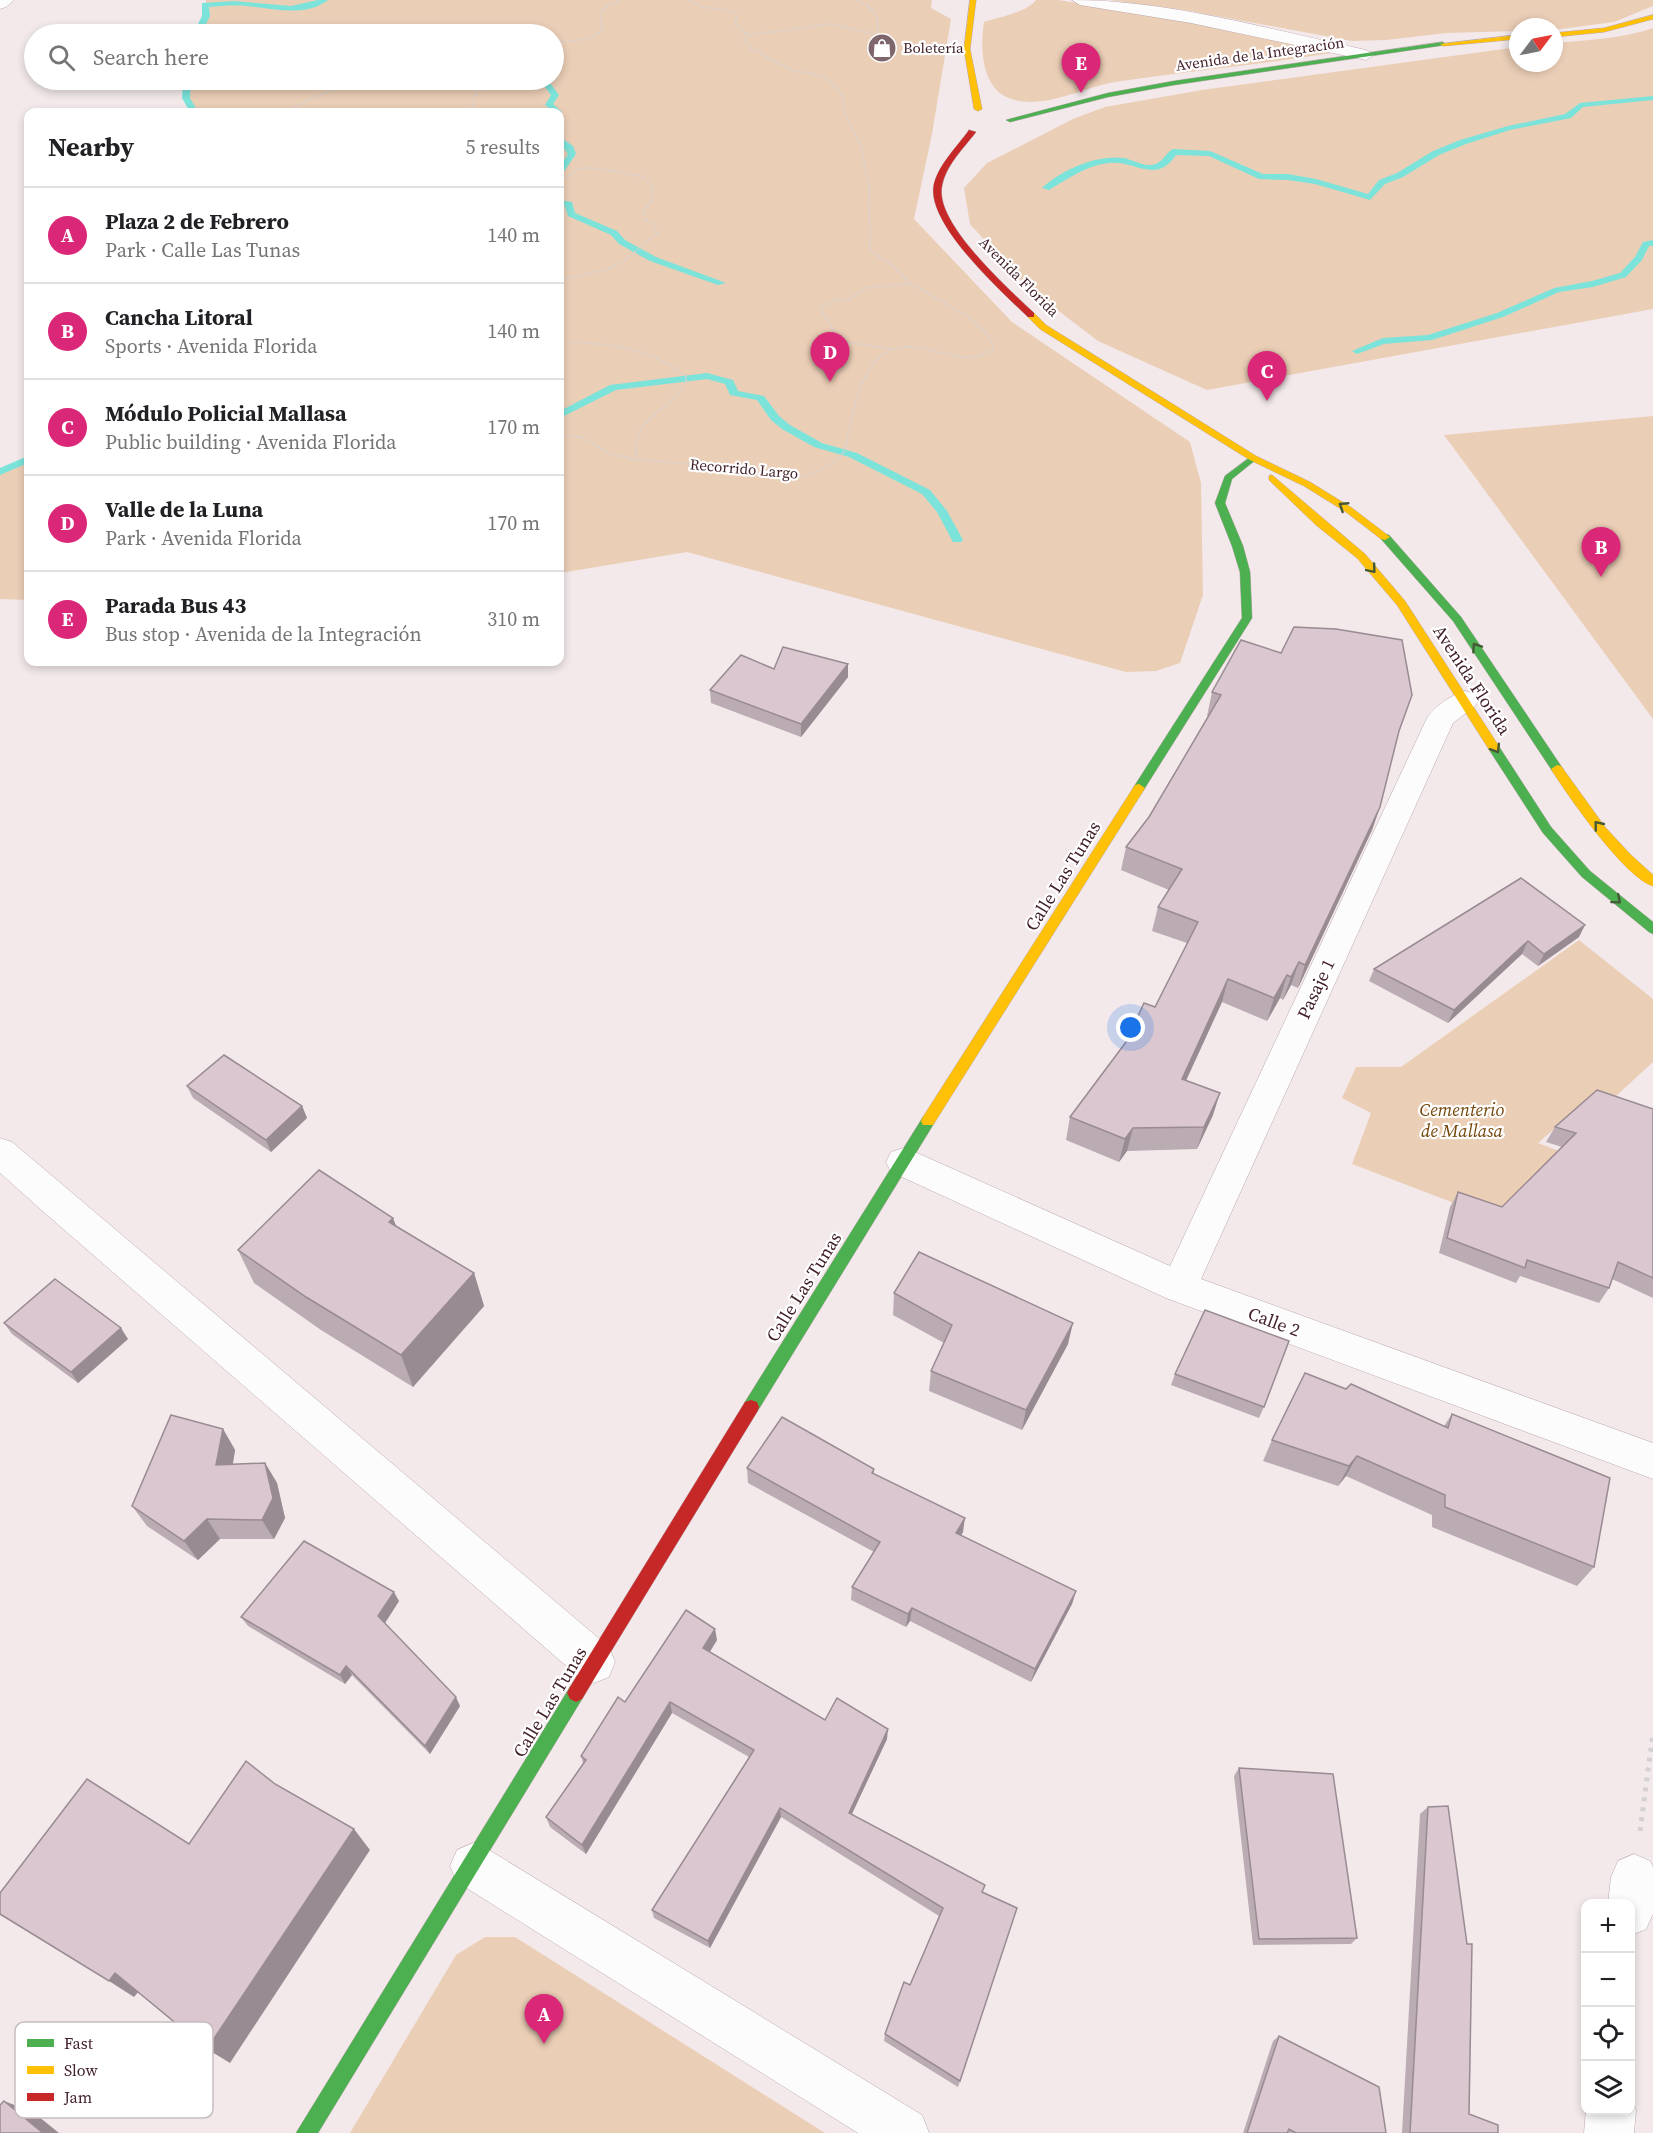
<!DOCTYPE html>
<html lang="en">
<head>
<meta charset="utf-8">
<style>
  :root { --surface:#fff; --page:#f6f6f6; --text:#202124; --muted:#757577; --line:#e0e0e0; --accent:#db2777 }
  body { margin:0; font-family:"Source Serif 4",serif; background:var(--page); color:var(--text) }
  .controls { position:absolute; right:18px; bottom:18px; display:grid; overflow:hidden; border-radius:12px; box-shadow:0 3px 9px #0003 }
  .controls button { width:54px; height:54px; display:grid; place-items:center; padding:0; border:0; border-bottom:2px solid var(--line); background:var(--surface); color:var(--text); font:30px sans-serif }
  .compass { position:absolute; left:1509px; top:18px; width:54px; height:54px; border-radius:50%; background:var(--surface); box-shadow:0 3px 9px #0003; rotate:58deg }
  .you { position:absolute; left:1131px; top:1028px; width:21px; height:21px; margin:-15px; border:4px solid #fff; border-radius:50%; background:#1a73e8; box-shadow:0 0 0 9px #1a73e833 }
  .badge { display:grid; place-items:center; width:39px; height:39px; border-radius:50%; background:var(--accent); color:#fff; font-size:20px; font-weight:700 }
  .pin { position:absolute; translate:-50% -50px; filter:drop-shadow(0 2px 3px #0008) }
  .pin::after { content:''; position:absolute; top:32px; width:21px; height:18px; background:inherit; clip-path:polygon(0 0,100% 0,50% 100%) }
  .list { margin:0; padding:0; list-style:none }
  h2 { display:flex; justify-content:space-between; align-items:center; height:78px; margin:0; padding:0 24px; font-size:26px }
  h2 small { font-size:20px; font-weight:400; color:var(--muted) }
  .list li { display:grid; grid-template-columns:39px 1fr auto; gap:18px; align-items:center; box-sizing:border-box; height:96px; padding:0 24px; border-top:2px solid var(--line) }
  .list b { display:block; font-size:22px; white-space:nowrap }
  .list p { margin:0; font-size:20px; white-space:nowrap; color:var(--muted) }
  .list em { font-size:20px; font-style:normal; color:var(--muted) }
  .icon { flex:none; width:33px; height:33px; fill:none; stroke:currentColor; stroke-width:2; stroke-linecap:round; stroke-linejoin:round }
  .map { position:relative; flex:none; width:1653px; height:2133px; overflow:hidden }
  .search { position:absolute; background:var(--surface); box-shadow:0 3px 9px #0003; left:24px; top:24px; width:540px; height:66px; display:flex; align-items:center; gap:15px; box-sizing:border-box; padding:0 21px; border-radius:33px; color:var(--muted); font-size:22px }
  .panel { position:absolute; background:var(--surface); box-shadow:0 3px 9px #0003; left:24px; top:108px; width:540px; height:558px; border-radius:12px }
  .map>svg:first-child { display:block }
  .green { fill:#ebceb6 }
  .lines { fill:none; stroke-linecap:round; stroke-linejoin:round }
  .stream { fill:#7ce3da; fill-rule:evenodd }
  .street-casing { stroke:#bba8ac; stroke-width:1 }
  .fast-casing { stroke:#bba8ac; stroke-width:1 }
  .slow-casing { stroke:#bba8ac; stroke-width:1 }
  .jam-casing { stroke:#bba8ac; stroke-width:1 }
  .path-far1 { stroke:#d5d1d2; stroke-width:2; stroke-dasharray:1.5 2; stroke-linecap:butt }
  .path { stroke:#d5d1d2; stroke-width:5; stroke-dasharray:4 6; stroke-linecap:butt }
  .street { fill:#fdfcfc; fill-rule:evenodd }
  .fast { fill:#4caf50; fill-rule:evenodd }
  .slow { fill:#ffc107; fill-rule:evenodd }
  .jam { fill:#c62828; fill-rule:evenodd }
  .wall { fill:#bbabb3 }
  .shaded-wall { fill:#998b92 }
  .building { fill:#dac7d0; stroke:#998b92; stroke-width:1.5 }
  .oneway { stroke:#455937 }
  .labels { text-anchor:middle; stroke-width:4.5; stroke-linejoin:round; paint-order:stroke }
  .far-poi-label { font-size:15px; fill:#411f27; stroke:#fff; text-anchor:start }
  .far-street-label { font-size:15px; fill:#411f27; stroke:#fff }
  .street-label { font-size:18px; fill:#411f27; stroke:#fff }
  .park-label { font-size:18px; font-style:italic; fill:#76470a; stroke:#fff }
  .key { fill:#fff; stroke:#c6bcbe; stroke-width:1.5 }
  .key-label { font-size:16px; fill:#411f27 }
</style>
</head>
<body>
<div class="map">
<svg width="1653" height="2133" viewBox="0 0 1653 2133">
  <rect width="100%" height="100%" fill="#f3e9eb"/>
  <g class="green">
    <path d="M206 0H932L931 8 951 19 932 134 914 219 1012 322 1190 442 1201 483 1203 595 1180 663 1156 671 1126 672 687 552 560 573V112H194L186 98 187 80H554V34H197L206 16Z"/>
    <path d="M1036 0H1058L1169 18 1331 53C1260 65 1187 71 1115 82 1081 88 1042 111 1009 98 981 87 980 47 984 22 999 17 1026 13 1036 0Z"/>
    <path d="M1110 0H1653V6L1614 22 1561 29H1554V27H1518V31L1447 33 1386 40 1352 41 1184 10Z"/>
    <path d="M1653 28V309L1207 390 1098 341 1026 286 970 224 964 188 987 163 1073 119 1105 107 1202 90 1518 47V63H1554V43C1587 40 1622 39 1653 28Z"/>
    <path d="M1653 416V719L1444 435Z"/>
    <path d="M28 459V600L0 599V472Z"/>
    <path d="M1579 940 1653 999V1062L1602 1109 1584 1103 1538 1143 1559 1151 1493 1218 1352 1164 1371 1113 1342 1098 1356 1067H1401Z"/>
    <path d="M485 1937H515L825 2133H350L456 1955Z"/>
  </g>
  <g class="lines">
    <g class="stream">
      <path d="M318 0H328C305 18 273 8 246 6 234 5 221 6 209 7L210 16 201 34H193L202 16V3L234 1 291 6Z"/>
      <path d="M554 79V80L550 83 559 95 553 104 562 112 560 114 554 112 545 105 551 95 542 83 546 80Z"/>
      <path d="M183 80H191L190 98 198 112H190L182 98Z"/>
      <path d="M1653 96V100L1583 107 1571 118 1510 130 1466 144 1439 155 1403 177 1385 184 1370 200 1315 184 1288 180 1259 179 1209 156 1176 155C1156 185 1135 160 1109 163 1087 165 1067 179 1049 190L1042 188C1061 170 1097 154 1124 158 1132 160 1144 166 1151 165 1163 164 1164 154 1173 149L1210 151 1263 174H1288L1316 179 1368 194 1379 180 1397 173 1433 151 1460 140 1508 126 1565 114 1580 103Z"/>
      <path d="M560 137 573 146 576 154 563 173 560 174V166L568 154 560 143Z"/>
      <path d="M560 200 572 202 575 213 617 231 625 240 656 257 726 283 718 285 650 261 619 244 611 235 568 216 565 206 560 205Z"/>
      <path d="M1653 240V246H1649L1642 260 1626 277 1593 287 1559 292 1503 317 1432 340 1384 344 1357 354 1352 351 1383 338 1428 335 1497 313 1554 288 1592 281 1620 273 1635 257 1643 242Z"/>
      <path d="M707 373 733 380 738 391 764 396 779 416 790 425 822 443 857 453 930 490 947 511 963 540 961 542H953L937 512 922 494 849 457 814 447 782 429 771 420 757 400 730 395 725 384 707 379 616 390 560 418V411L610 385Z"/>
      <path d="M28 456V463L0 475V468Z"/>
    </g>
    <g class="street-casing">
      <g id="street">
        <path d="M0 0H14L6 7 0 9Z"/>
        <path d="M1072 0C1169 0 1271 30 1366 50L1374 55 1366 60 1191 23 1080 5Z"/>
        <path d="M1465 691 1475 694 1479 700 1475 706 1453 723 1201 1279 1653 1443V1479L1166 1298 891 1172 886 1162 891 1152 903 1148 915 1152 1170 1266 1427 718C1435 706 1451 695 1465 691Z"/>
        <path d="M0 1138 12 1142 609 1647 615 1662 609 1677 594 1683 579 1677 46 1214 0 1173Z"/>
        <path d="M473 1843 489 1850 922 2115 929 2133H858L457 1882 450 1866 457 1850Z"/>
        <path d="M1634 1854 1650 1861 1653 1867V1914L1646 1929 1630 1936V1904H1608L1611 1877 1618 1861Z"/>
        <path d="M1630 2097 1636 2110 1634 2133H1584L1586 2110H1630Z"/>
      </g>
    </g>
    <g class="fast-casing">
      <g id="fast">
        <path d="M1443 42 1445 45 1174 85 1108 97 1010 122 1006 120 1108 93 1174 81Z"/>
        <path d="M1253 455 1258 458 1232 479 1225 503 1243 546 1250 572 1252 618 1143 791H1135L1133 788 1135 785 1242 618 1240 572 1232 546 1215 503 1225 476Z"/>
        <path d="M1385 534 1389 535 1461 617 1561 766 1563 769 1561 772H1553L1453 621 1381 539 1380 537Z"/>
        <path d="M1494 744 1498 745 1551 827 1590 871 1653 922V934L1649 932 1582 877 1543 833 1488 748Z"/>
        <path d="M928 1115 933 1117 935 1121 933 1125 757 1412 751 1414 745 1412 743 1407 745 1402 923 1117Z"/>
        <path d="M576 1684 582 1687 585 1693 582 1699 318 2133H296L570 1687Z"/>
      </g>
    </g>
    <g class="slow-casing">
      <g id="slow">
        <path d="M970 0H976L970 49 982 109 978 111 974 109 964 49Z"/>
        <path d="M1653 15V19L1604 32 1554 37V33L1604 28Z"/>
        <path d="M1518 35V39L1443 46 1440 44Z"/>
        <path d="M1028 313H1034L1046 325 1256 456 1310 482 1352 508 1390 537 1385 540 1381 539 1346 512 1304 486 1250 460 1040 329 1028 317Z"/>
        <path d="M1272 475 1365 554 1405 601 1500 748 1498 751H1490L1397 605 1357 558 1316 525 1269 480V476Z"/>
        <path d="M1557 765 1561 766 1605 827 1630 854 1653 875V886C1625 878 1568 796 1551 769Z"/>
        <path d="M1139 784 1145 788 933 1125H923L921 1121 923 1117 1135 785Z"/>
      </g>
    </g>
    <g class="jam-casing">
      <g id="jam">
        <path d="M969 130 976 132C963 149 946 165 942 186 934 223 1009 289 1034 313V317H1028C1002 292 925 223 934 184 939 164 957 147 969 130Z"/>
        <path d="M751 1400 757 1402 759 1407 757 1412 582 1699 576 1702 570 1699 567 1693 570 1687 745 1402Z"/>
      </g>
    </g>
    <g class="path-far1">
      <path d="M689 0 703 7 735 12 737 15 735 25 748 35 831 24 878 35 891 45 933 47"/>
      <path d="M856 0 866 4 877 15 878 35 866 50"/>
      <path d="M554 43C571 41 587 41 602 31L601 11 610 4 622 0"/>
      <path d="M269 86 309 80"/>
      <path d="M292 108 354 80"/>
      <path d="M470 112 476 94 489 80"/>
      <path d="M560 182 578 169 591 168 638 175 644 178 653 187 652 201 643 211 644 218 654 225 657 233 623 262 607 269 560 280"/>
      <path d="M560 341C606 344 651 346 687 378 672 414 628 416 637 460 672 462 707 465 742 470 759 472 779 478 796 477 810 476 836 464 844 452 847 447 847 436 849 430 855 404 862 364 889 351 925 335 961 374 994 348L989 336 970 318 910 283 893 266 870 250 869 187 861 146 846 116 842 94 824 76 791 70 751 48 743 40 748 35"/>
      <path d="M890 349 846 342 835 333 820 308 836 299 847 301 868 287 911 284"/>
      <path d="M562 436 581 437 611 454 637 460"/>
    </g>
    <path class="path" d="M1640 1831 1653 1733"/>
    <use href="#street" class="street"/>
    <use href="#fast" class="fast"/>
    <use href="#slow" class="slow"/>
    <use href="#jam" class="jam"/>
  </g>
  <g class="wall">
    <path d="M848 664V677L801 737 711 703 710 690 774 669Z"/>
    <path d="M1212 692 1412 695 1397 738 1380 807 1372 830 1298 988 1291 985 1283 1000 1280 998 1267 1021 1222 1002 1186 1081 1213 1115 1197 1149 1127 1151 1119 1162 1066 1140 1070 1117 1155 1007 1187 943 1152 931 1158 907 1169 890 1121 870 1126 847 1149 817 1208 716H1207Z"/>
    <path d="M1521 878 1579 937 1538 966 1522 954 1448 1023 1369 981 1374 969Z"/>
    <path d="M187 1086 302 1106 307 1118 271 1152 193 1098Z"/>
    <path d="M1653 1109V1298L1612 1279 1609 1288 1599 1303 1520 1276 1516 1283 1439 1253 1450 1207 1458 1192 1502 1207 1562 1147 1546 1142 1555 1127Z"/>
    <path d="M393 1218 396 1226 474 1273 484 1306 413 1387 321 1330 254 1283 238 1250Z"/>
    <path d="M894 1293 1068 1344 1022 1430 929 1391 931 1371 944 1343 893 1315Z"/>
    <path d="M4 1323 128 1339 78 1383 12 1334Z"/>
    <path d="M1175 1374 1264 1407 1259 1418 1171 1385Z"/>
    <path d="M1452 1414 1594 1567 1577 1586 1432 1527V1515L1346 1476 1338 1486 1263 1461 1272 1440 1444 1426Z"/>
    <path d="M223 1429 235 1450 233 1464 265 1463 277 1483 285 1518 274 1539H220L198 1560 147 1526 132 1506Z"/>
    <path d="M747 1468 874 1469V1474L963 1532 961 1536 1076 1591 1072 1604 1031 1682 910 1621 906 1627 851 1600 852 1587 874 1552 748 1483Z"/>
    <path d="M399 1601 385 1623 460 1706 430 1754 352 1675 345 1684 248 1626 241 1617Z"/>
    <path d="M717 1640 710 1652 825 1720 887 1739 852 1814 983 1892 960 2081 958 2087 884 2041 885 2034 910 1985 939 1916 781 1817 710 1948 654 1918 652 1910 749 1757 672 1713 586 1854 550 1827 546 1817 583 1763 581 1756Z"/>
    <path d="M1239 1768 1357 1938 1351 1944 1253 1945 1234 1776Z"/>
    <path d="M1428 1807 1469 2114 1498 2133H1402L1420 1814Z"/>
    <path d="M1279 2036 1386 2133H1243L1273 2041Z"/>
  </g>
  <g class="shaded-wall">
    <path d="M848 664V677L801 737V724Z"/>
    <path d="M1380 807 1372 830 1298 988 1305 965Z"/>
    <path d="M1585 925 1579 937 1538 966 1544 954Z"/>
    <path d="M1528 941 1522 954 1448 1023 1454 1010Z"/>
    <path d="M1299 962 1291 985 1283 1000 1291 977Z"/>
    <path d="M1287 975 1280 998 1267 1021 1274 998Z"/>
    <path d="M1228 979 1222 1002 1176 1102 1182 1079Z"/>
    <path d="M1220 1093 1213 1115 1197 1149 1204 1127Z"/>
    <path d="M302 1106 307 1118 271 1152 266 1140Z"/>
    <path d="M1133 1128 1127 1151 1119 1162 1125 1139Z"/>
    <path d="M393 1218 405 1251 389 1222Z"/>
    <path d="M474 1273 484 1306 413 1387 401 1355Z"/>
    <path d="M1073 1323 1068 1344 1022 1430 1026 1410Z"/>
    <path d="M121 1328 128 1339 78 1383 71 1372Z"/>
    <path d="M223 1429 235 1450 229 1485 216 1465Z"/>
    <path d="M1357 1456 1346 1476 1338 1486 1349 1466Z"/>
    <path d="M265 1463 277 1483 285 1518 274 1539 262 1520Z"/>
    <path d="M965 1518 963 1532 954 1547 956 1533Z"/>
    <path d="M207 1519 220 1539 198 1560 184 1541Z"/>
    <path d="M1076 1591 1072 1604 1031 1682 1035 1669Z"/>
    <path d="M394 1592 399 1601 383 1626 378 1616Z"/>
    <path d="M912 1608 910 1621 906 1627 908 1614Z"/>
    <path d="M715 1629 717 1640 705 1659 703 1648Z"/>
    <path d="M346 1666 352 1675 345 1684 340 1675Z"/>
    <path d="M456 1697 460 1706 430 1754 425 1746Z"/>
    <path d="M670 1702 672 1713 586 1854 582 1845Z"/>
    <path d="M888 1729 887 1739 848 1822 849 1813Z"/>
    <path d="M780 1808 781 1817 710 1948 708 1941Z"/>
    <path d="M354 1829 370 1850 230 2063 207 2049Z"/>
    <path d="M115 1973 140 1990 134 1997 109 1981Z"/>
    <path d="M4 2101 33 2112 59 2133H43Z"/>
  </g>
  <g class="building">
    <path d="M1294 627 1336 629 1402 640 1412 695 1399 731 1380 807 1305 965 1299 962 1291 977 1287 975 1274 998 1228 979 1182 1079 1220 1093 1204 1127 1133 1128 1125 1139 1070 1117 1126 1042 1144 1003 1155 1007 1198 922 1158 907 1182 869 1126 847 1149 817 1221 695 1212 692 1241 640 1281 653Z"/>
    <path d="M783 647 848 664 801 724 710 690 741 655 774 669Z"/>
    <path d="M1521 878 1585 925 1544 954 1528 941 1454 1010 1374 969Z"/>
    <path d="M224 1055 302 1106 266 1140 187 1086Z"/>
    <path d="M1597 1090 1653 1109V1278L1618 1262 1609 1288 1527 1260 1525 1268 1447 1238 1458 1192 1502 1207 1576 1133 1555 1127Z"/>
    <path d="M319 1170 393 1218 389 1222 474 1273 401 1355 306 1297 238 1250Z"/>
    <path d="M919 1252 1073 1323 1026 1410 931 1371 952 1325 894 1293Z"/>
    <path d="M55 1279 121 1328 71 1372 4 1323Z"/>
    <path d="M1205 1310 1289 1341 1264 1407 1175 1374Z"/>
    <path d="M1305 1373 1346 1389 1351 1384 1448 1428 1452 1414 1610 1478 1594 1567 1445 1507V1495L1357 1456 1349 1466 1272 1440Z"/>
    <path d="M171 1415 223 1429 216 1465 265 1463 273 1498 262 1520 207 1519 184 1541 132 1506Z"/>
    <path d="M782 1417 874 1469 872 1473 965 1518 956 1533 1076 1591 1035 1669 912 1608 908 1614 852 1587 880 1542 747 1468Z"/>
    <path d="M304 1541 394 1592 378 1616 456 1697 425 1746 346 1666 340 1675 241 1617Z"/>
    <path d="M686 1610 715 1629 703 1648 825 1720 837 1698 888 1729 849 1813 985 1885 982 1892 1017 1908 960 2081 885 2034 904 1982 910 1985 943 1908 780 1808 708 1941 652 1910 754 1750 670 1702 582 1845 546 1817 586 1760 581 1756 618 1697 625 1702Z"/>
    <path d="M246 1761 275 1784 354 1829 207 2049 115 1973 109 1981 0 1914V1893L87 1779 189 1844Z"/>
    <path d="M1239 1768 1333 1774 1357 1938 1259 1939Z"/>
    <path d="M1448 1806 1467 1944H1472L1469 2114 1498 2125V2133H1410L1428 1807Z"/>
    <path d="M1279 2036 1379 2087 1386 2133H1296L1289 2129 1287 2133H1247Z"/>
    <path d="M4 2101 43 2133H0V2105Z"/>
  </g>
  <defs><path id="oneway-chevron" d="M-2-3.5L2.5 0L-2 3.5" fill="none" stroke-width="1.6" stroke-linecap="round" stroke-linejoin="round" transform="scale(1.5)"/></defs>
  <g class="oneway">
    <use href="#oneway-chevron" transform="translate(1343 506) rotate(-147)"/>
    <use href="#oneway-chevron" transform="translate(1372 569) rotate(50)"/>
    <use href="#oneway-chevron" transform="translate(1476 647) rotate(-124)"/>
    <use href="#oneway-chevron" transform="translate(1496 749) rotate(58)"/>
    <use href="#oneway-chevron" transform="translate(1598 825) rotate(-129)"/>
    <use href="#oneway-chevron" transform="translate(1617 900) rotate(40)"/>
  </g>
  <defs>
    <g id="shop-disc" transform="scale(1.5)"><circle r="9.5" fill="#7f666c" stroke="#fff"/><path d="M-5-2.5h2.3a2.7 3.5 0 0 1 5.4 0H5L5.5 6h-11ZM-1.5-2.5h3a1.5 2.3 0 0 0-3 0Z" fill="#fff"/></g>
  </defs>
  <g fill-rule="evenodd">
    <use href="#shop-disc" x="882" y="48"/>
  </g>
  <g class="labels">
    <g class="far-poi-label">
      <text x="903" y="53">Boletería</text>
    </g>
    <g class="far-street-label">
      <text transform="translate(1260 54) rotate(-8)" y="5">Avenida de la Integración</text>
      <text transform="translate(1019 277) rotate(45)" y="5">Avenida Florida</text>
      <text transform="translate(744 469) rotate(5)" y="5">Recorrido Largo</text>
    </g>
    <g class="street-label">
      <text transform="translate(1472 680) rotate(57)" y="6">Avenida Florida</text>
      <text transform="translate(1063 876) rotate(-58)" y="6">Calle Las Tunas</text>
      <text transform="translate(1316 989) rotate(-65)" y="6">Pasaje 1</text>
      <text transform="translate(804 1287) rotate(-58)" y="6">Calle Las Tunas</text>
      <text transform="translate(1274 1322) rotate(20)" y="6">Calle 2</text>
      <text transform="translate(550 1702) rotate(-59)" y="6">Calle Las Tunas</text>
    </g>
    <g class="park-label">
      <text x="1462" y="1116">Cementerio<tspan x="1462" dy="21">de Mallasa</tspan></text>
    </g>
  </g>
  <rect x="15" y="2022" width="198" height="96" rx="9" class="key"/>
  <rect x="27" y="2039" width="27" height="8" fill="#4caf50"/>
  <rect x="27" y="2066" width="27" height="8" fill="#ffc107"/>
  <rect x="27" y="2093" width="27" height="8" fill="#c62828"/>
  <g class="key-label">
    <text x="64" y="2049">Fast</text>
    <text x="64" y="2076">Slow</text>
    <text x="64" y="2103">Jam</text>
  </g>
</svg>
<div class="controls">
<button>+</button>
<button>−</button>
<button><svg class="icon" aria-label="locate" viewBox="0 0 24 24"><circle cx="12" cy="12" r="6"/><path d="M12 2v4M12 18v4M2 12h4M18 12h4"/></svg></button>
<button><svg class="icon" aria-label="layers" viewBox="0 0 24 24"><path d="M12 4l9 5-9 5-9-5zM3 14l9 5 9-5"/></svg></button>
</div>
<svg class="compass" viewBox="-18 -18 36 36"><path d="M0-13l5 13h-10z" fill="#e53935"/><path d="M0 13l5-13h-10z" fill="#757577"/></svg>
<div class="you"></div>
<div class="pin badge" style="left:544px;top:2044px">A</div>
<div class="pin badge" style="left:1601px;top:577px">B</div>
<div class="pin badge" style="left:1267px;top:401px">C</div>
<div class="pin badge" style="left:830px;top:382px">D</div>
<div class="pin badge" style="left:1081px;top:93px">E</div>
<div class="search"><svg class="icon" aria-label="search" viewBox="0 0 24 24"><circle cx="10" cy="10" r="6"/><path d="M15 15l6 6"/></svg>Search here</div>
<section class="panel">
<h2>Nearby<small>5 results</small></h2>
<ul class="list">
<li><span class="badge">A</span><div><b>Plaza 2 de Febrero</b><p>Park · Calle Las Tunas</p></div><em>140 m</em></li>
<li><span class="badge">B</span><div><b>Cancha Litoral</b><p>Sports · Avenida Florida</p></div><em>140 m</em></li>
<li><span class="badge">C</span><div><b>Módulo Policial Mallasa</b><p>Public building · Avenida Florida</p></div><em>170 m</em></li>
<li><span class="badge">D</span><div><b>Valle de la Luna</b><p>Park · Avenida Florida</p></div><em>170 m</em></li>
<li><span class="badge">E</span><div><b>Parada Bus 43</b><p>Bus stop · Avenida de la Integración</p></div><em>310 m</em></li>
</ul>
</section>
</div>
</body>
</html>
